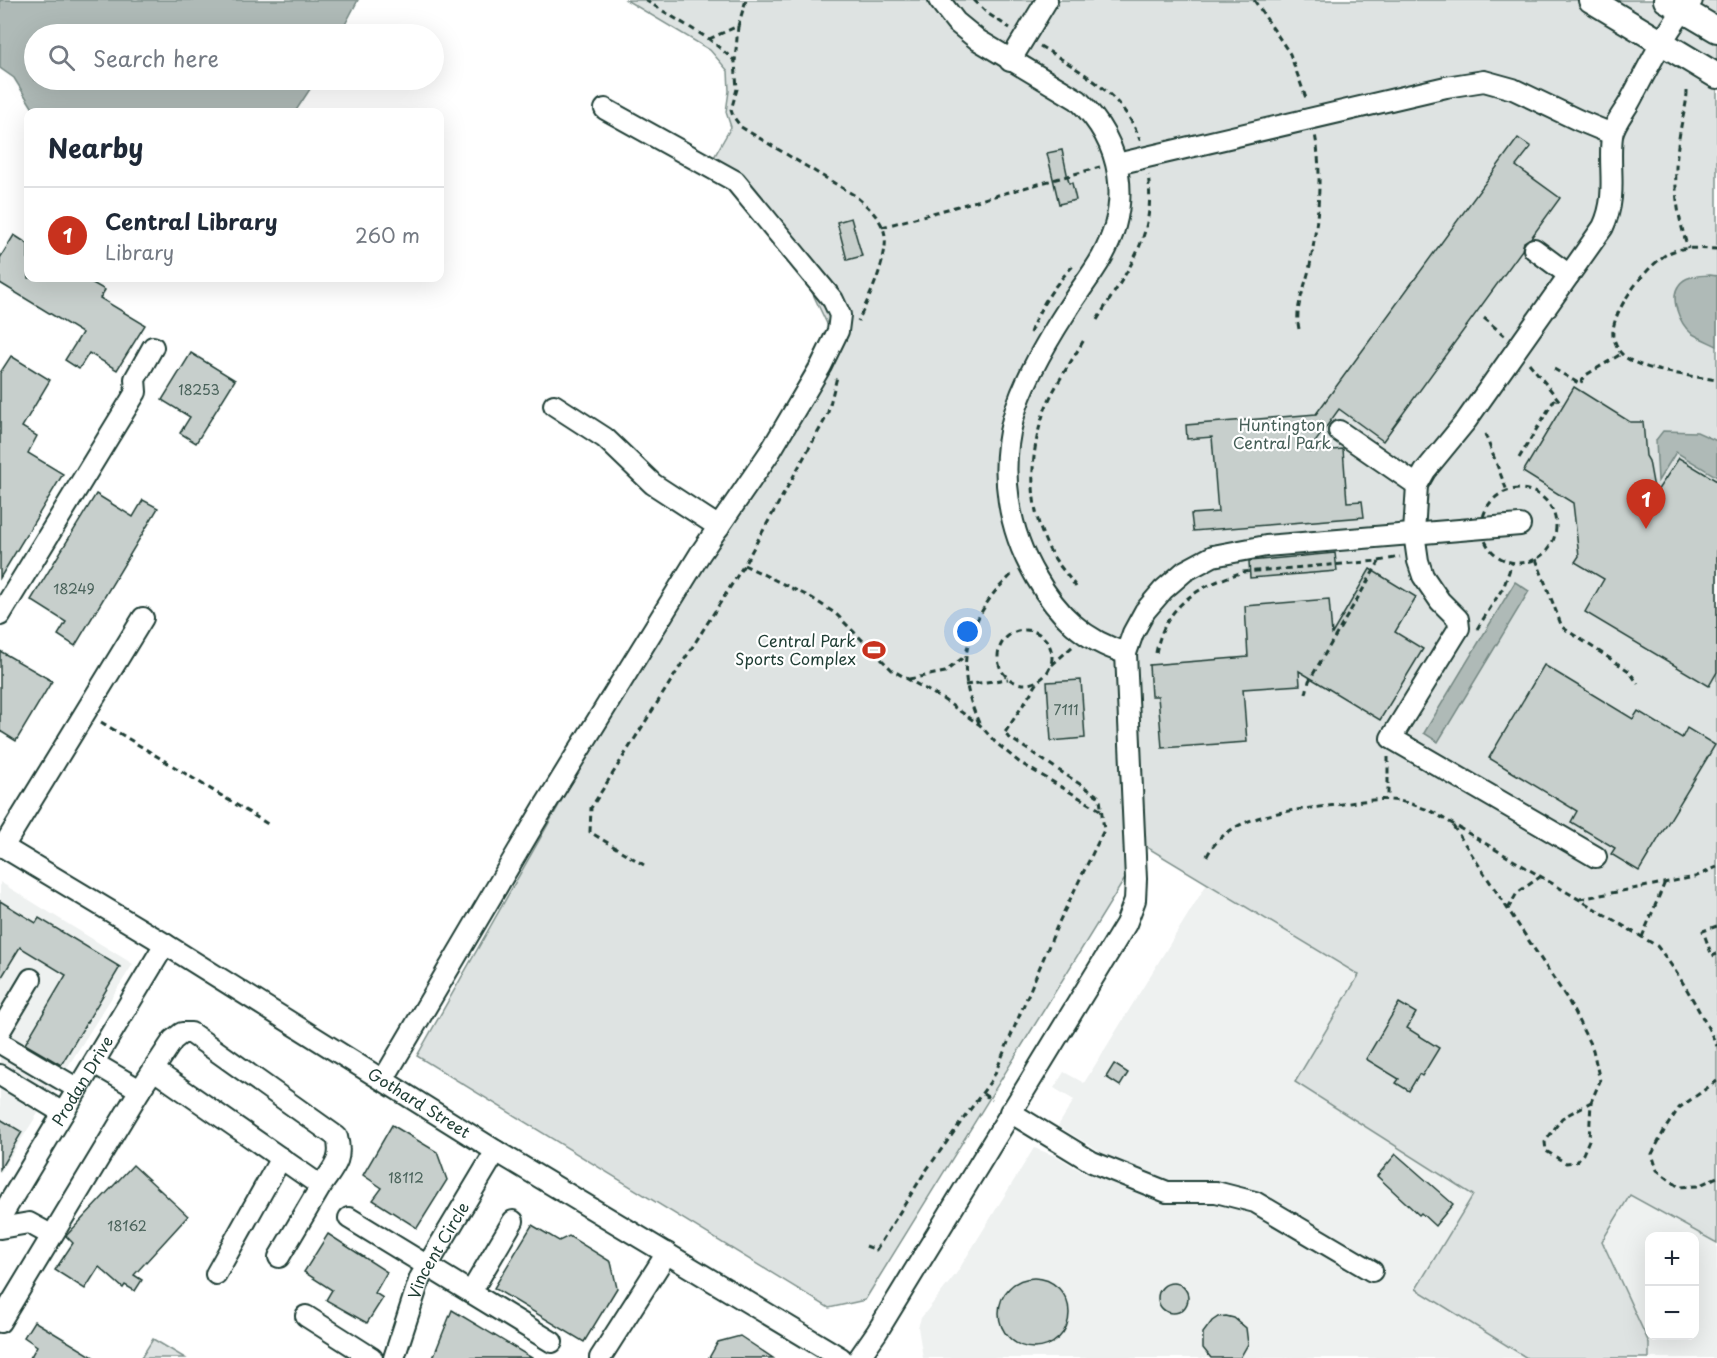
<!DOCTYPE html>
<html lang="en">
<head>
<meta charset="utf-8">
<style>
  :root { --surface:#fff; --page:#f2f2f3; --text:#1f2937; --muted:#747a83; --line:#e0e1e3; --accent:#c8321e }
  body { margin:0; font-family:"Playpen Sans",sans-serif; background:var(--page); color:var(--text) }
  .controls { position:absolute; right:18px; bottom:18px; display:grid; overflow:hidden; border-radius:12px; box-shadow:0 6px 24px #0002 }
  .controls button { width:54px; height:54px; display:grid; place-items:center; padding:0; border:0; border-bottom:2px solid var(--line); background:var(--surface); color:var(--text); font:30px sans-serif }
  .you { position:absolute; left:968px; top:632px; width:21px; height:21px; margin:-15px; border:4px solid #fff; border-radius:50%; background:#1a73e8; box-shadow:0 0 0 9px #1a73e833 }
  .badge { display:grid; place-items:center; width:39px; height:39px; border-radius:50%; background:var(--accent); color:#fff; font-size:20px; font-weight:700 }
  .pin { position:absolute; translate:-50% -50px; filter:drop-shadow(0 2px 3px #0008) }
  .pin::after { content:''; position:absolute; top:32px; width:21px; height:18px; background:inherit; clip-path:polygon(0 0,100% 0,50% 100%) }
  .list { margin:0; padding:0; list-style:none }
  h2 { display:flex; justify-content:space-between; align-items:center; height:78px; margin:0; padding:0 24px; font-size:26px }
  h2 small { font-size:20px; font-weight:400; color:var(--muted) }
  .list li { display:grid; grid-template-columns:39px 1fr auto; gap:18px; align-items:center; box-sizing:border-box; height:96px; padding:0 24px; border-top:2px solid var(--line) }
  .list b { display:block; font-size:22px; white-space:nowrap }
  .list p { margin:0; font-size:20px; white-space:nowrap; color:var(--muted) }
  .list em { font-size:20px; font-style:normal; color:var(--muted) }
  .icon { flex:none; width:33px; height:33px; fill:none; stroke:currentColor; stroke-width:2; stroke-linecap:round; stroke-linejoin:round }
  .map { position:relative; flex:none; width:1717px; height:1358px; overflow:hidden }
  .search { position:absolute; background:var(--surface); box-shadow:0 6px 24px #0002; left:24px; top:24px; width:420px; height:66px; display:flex; align-items:center; gap:15px; box-sizing:border-box; padding:0 21px; border-radius:33px; color:var(--muted); font-size:22px }
  .panel { position:absolute; background:var(--surface); box-shadow:0 6px 24px #0002; left:24px; top:108px; width:420px; height:174px; border-radius:12px }
  .map>svg:first-child { display:block }
  .built { fill:#eef1f0; fill-rule:evenodd }
  .green { fill:#dee3e2; stroke:#7e908b; stroke-width:1.5 }
  .water { fill:#afbab7; stroke:#758883; stroke-width:1.5 }
  .building { fill:#c7cfcc; stroke:#1f3d34; stroke-width:1.5 }
  .lines { fill:none; stroke-linecap:round; stroke-linejoin:round }
  .minor-casing { stroke:#1f3d34; stroke-width:24 }
  .major-casing { stroke:#1f3d34; stroke-width:28 }
  .path { stroke:#1f3d34; stroke-width:3; stroke-dasharray:6 4.5; stroke-linecap:butt }
  .minor { stroke:#fff; stroke-width:20 }
  .major { stroke:#fff; stroke-width:24 }
  .labels { text-anchor:middle; stroke-width:4.5; stroke-linejoin:round; paint-order:stroke }
  .number-label { font-size:14px; fill:#49625a }
  .park-label { font-size:16px; fill:#455e57; stroke:#fff }
  .poi-label { font-size:16px; fill:#1f3d34; stroke:#fff; text-anchor:end }
  .street-label { font-size:16px; fill:#1f3d34; stroke:#fff }
</style>
</head>
<body>
<div class="map">
<svg width="1717" height="1358" viewBox="0 0 1717 1358">
  <rect width="100%" height="100%" fill="#fff"/>
  <filter id="ink" filterUnits="userSpaceOnUse"><feTurbulence type="fractalNoise" baseFrequency=".0167" numOctaves="2"/><feDisplacementMap in="SourceGraphic" scale="12" xChannelSelector="R" yChannelSelector="G"/><feConvolveMatrix kernelMatrix="1 2 1 2 8 2 1 2 1" color-interpolation-filters="sRGB"/></filter>
  <g filter="url(#ink)">
    <g class="built">
      <path d="M0 882 133 964 0 1173Z"/>
      <path d="M1208 882 1360 975 1295 1082 1473 1195 1416 1289 1527 1358H923L918 1327 921 1318 956 1274 1034 1148 1058 1157 1086 1174 1098 1150 1058 1126 1074 1100 1054 1088 1064 1072 1084 1083Z"/>
      <path d="M1629 1195 1717 1243V1358H1650V1346L1602 1242ZM1650 1236H1694V1336H1650Z"/>
    </g>
    <g class="green">
      <path d="M626 0H1717V1243L1630 1195 1602 1241 1649 1343V1358H1527L1416 1289 1473 1195 1295 1082 1359 975 1145 846 865 1300 829 1308 417 1056 829 328 801 269 708 168 731 127 726 112 729 91 728 71 710 50Z"/>
      <path d="M153 1339 185 1358H141Z"/>
    </g>
    <g class="water">
      <path d="M0 0H358L340 34H34V80H316L295 112H35L14 78 0 68Z"/>
      <path d="M1710 275 1717 276V346C1709 342 1699 338 1691 333 1680 324 1669 298 1679 285 1686 275 1699 276 1710 275Z"/>
      <path d="M1663 431 1697 432 1717 441V477L1676 452 1658 481 1656 440Z"/>
      <path d="M1515 582 1529 591 1438 742 1424 733Z"/>
    </g>
    <g class="building">
      <path d="M1518 138 1531 147 1516 166 1560 198 1531 238 1524 242 1522 250 1383 441 1339 409 1308 452 1343 449 1347 502 1362 501 1364 517 1193 531 1191 514 1218 512 1212 437 1187 439 1186 425 1316 414Z"/>
      <path d="M1062 150 1069 183H1072L1076 200 1059 204 1047 153Z"/>
      <path d="M851 218 862 256 847 260 837 222Z"/>
      <path d="M14 235 28 244V278H84L105 290 100 298 145 325 117 370 89 353 79 369 65 360 82 333 0 283V258Z"/>
      <path d="M191 353 235 380 196 443 180 433 190 417 162 400Z"/>
      <path d="M11 356 50 380 22 427 37 436 28 453 63 474 0 578V373Z"/>
      <path d="M1574 387 1630 422H1643L1646 456 1649 461 1655 494 1679 458 1717 481V672L1709 686 1585 612 1604 579 1575 562 1579 556 1573 503 1523 472Z"/>
      <path d="M96 494 133 517 143 500 158 508 75 646 58 635 66 622 31 600Z"/>
      <path d="M1335 553 1337 571 1250 578 1249 561Z"/>
      <path d="M1370 569 1416 597 1395 632 1423 649 1380 720 1299 671 1300 685 1243 689 1247 742 1162 748 1158 696H1151L1149 665 1248 657 1245 606 1329 599 1332 634Z"/>
      <path d="M0 651 52 681 16 741 0 731Z"/>
      <path d="M1544 665 1633 719 1638 711 1682 738 1687 728 1715 745 1639 871 1611 854 1615 848 1571 822 1577 811 1489 758Z"/>
      <path d="M1081 680 1085 738 1051 741 1047 682Z"/>
      <path d="M0 901 36 923 39 918 120 967 61 1065 25 1044 66 975 20 947 0 980Z"/>
      <path d="M1399 1003 1416 1013 1407 1028 1439 1048 1422 1076 1419 1074 1409 1091 1396 1083 1399 1079 1366 1059Z"/>
      <path d="M1114 1064 1128 1073 1120 1086 1106 1077Z"/>
      <path d="M0 1119 22 1132 0 1169Z"/>
      <path d="M392 1125 437 1152 447 1180 417 1228 373 1200 382 1188 363 1175Z"/>
      <path d="M1396 1154 1453 1204 1435 1226 1421 1213 1419 1215 1377 1176Z"/>
      <path d="M133 1165 188 1216 134 1275 142 1280 135 1291 125 1285 123 1288 99 1267 85 1289 55 1270 73 1243 66 1236Z"/>
      <path d="M532 1225 559 1241 569 1236 611 1262 617 1288 584 1342 494 1288Z"/>
      <path d="M328 1234 387 1272 375 1293 383 1298 367 1323 326 1300 332 1290 304 1272Z"/>
      <circle cx="1034" cy="1313" r="35"/>
      <circle cx="1173" cy="1298" r="15"/>
      <path d="M452 1310 532 1358H433Z"/>
      <path d="M1226 1316 1234 1318 1246 1328 1248 1344 1240 1358H1211L1203 1348V1333L1212 1321 1218 1317Z"/>
      <path d="M34 1321 95 1358H30L37 1346 24 1337Z"/>
      <path d="M740 1336 773 1358H709L718 1342Z"/>
    </g>
    <g class="lines">
      <g class="minor-casing">
        <g id="minor">
          <path d="M939 0 956 22 978 40 1078 100C1123 143 1132 203 1102 257 1092 275 1078 292 1067 310 1047 341 1022 383 1013 419 999 472 1008 530 1036 577 1057 614 1084 641 1126 653"/>
          <path d="M1010 61 1047 0"/>
          <path d="M1117 164 1446 87 1484 81 1513 89 1578 120 1612 134"/>
          <path d="M1534 249 1569 275"/>
          <path d="M554 405 605 438 653 484 719 527"/>
          <path d="M1339 431 1417 485"/>
          <path d="M0 615 136 392 135 379 153 347"/>
          <path id="s1" d="M0 845 165 944 496 1151 841 1358"/>
          <path d="M3 847 143 618"/>
          <path d="M1596 857 1391 738 1459 628 1458 619 1440 601 1423 576 1418 561 1414 533 1417 485 1425 471 1466 421 1603 227C1618 195 1608 168 1612 136 1613 125 1624 112 1629 103 1648 68 1666 29 1692 0"/>
          <path d="M0 1031 31 979"/>
          <path d="M0 1043 78 1089"/>
          <path d="M94 1063 140 1090 173 1040 182 1033H191L337 1137C343 1160 334 1167 321 1186L154 1070"/>
          <path d="M0 1075 63 1113"/>
          <path d="M383 1080 544 807 700 554 770 452 821 366 838 331 840 315 833 300 735 181 605 109"/>
          <path d="M1010 1112 1092 1162 1167 1192H1216L1255 1202 1372 1271"/>
          <path id="s2" d="M0 1218 165 944"/>
          <path d="M349 1218 552 1342"/>
          <path d="M0 1228 29 1223 51 1235"/>
          <path d="M279 1257 321 1186"/>
          <path d="M216 1274 281 1158"/>
          <path d="M471 1292 513 1221"/>
          <path d="M306 1316 372 1358"/>
          <path d="M0 1322 140 1090"/>
          <path id="s3" d="M394 1358 420 1278 496 1151"/>
          <path d="M600 1358 667 1253"/>
          <path d="M859 1358 877 1332 1126 924 1135 900 1136 879 1126 653 1133 633 1145 611 1163 590 1185 571 1213 556 1266 546 1520 525"/>
        </g>
      </g>
      <g class="major-casing">
        <g id="major">
          <path d="M1591 0 1717 76"/>
          <path d="M1666 0 1717 30"/>
        </g>
      </g>
      <g class="path">
        <path d="M645 0 709 39 735 61"/>
        <path d="M974 0 987 13 1010 28"/>
        <path d="M1254 0 1290 54 1307 101"/>
        <path d="M738 26 735 62 737 89 731 110 733 116 741 127 854 195C866 205 883 219 885 236 888 259 868 300 858 321"/>
        <path d="M709 39 738 26 746 0"/>
        <path d="M1040 46C1079 70 1124 94 1140 140"/>
        <path d="M1687 91C1687 105 1682 118 1680 132 1673 174 1674 207 1688 248"/>
        <path d="M882 227 1100 167"/>
        <path d="M1717 249C1702 249 1686 246 1671 252 1650 261 1610 311 1613 336 1614 340 1618 350 1621 353 1636 371 1693 376 1717 380"/>
        <path d="M1484 318 1505 336"/>
        <path d="M1097 320C1127 270 1157 237 1148 175"/>
        <path d="M1299 329C1294 306 1306 287 1310 265 1318 222 1323 177 1315 134"/>
        <path d="M1030 333C1039 308 1054 285 1073 266"/>
        <path d="M1529 363 1562 404"/>
        <path d="M1554 369 1580 384 1586 375 1621 354"/>
        <path d="M1485 434 1507 491"/>
        <path d="M1519 458 1556 397"/>
        <circle cx="1519" cy="526" r="37"/>
        <path d="M1536 559 1562 627 1629 671 1638 684"/>
        <path d="M744 565 812 598 836 614 892 670 941 698 980 725 995 742 1019 762 1102 811"/>
        <path d="M1076 587C1068 575 1056 563 1049 549 1028 509 1029 458 1043 415 1052 388 1071 363 1085 338"/>
        <path d="M1477 629 1504 586 1512 563"/>
        <circle cx="1025" cy="657" r="27"/>
        <path d="M1156 653C1165 604 1199 586 1243 572L1379 561 1400 557"/>
        <path d="M1052 665 1073 646"/>
        <path d="M909 679 945 672 965 656"/>
        <path d="M965 685 1008 679"/>
        <path d="M1306 694 1309 681 1379 562"/>
        <path d="M101 722 271 826"/>
        <path d="M979 723C958 676 961 640 991 597 997 588 1006 581 1013 573"/>
        <path d="M1388 757V799"/>
        <path d="M1453 826 1568 1000 1593 1050 1600 1081 1591 1102 1589 1140 1583 1154 1576 1162 1566 1163 1546 1151 1545 1142 1562 1118 1591 1102"/>
        <path d="M1207 856C1229 812 1294 811 1335 805 1353 803 1373 798 1391 800 1405 801 1417 806 1431 811L1657 946C1681 976 1700 1011 1717 1046"/>
        <path d="M644 865 590 832 591 808 744 565 827 416 837 377"/>
        <path d="M1580 899 1695 877 1717 867"/>
        <path d="M1508 909 1517 893 1540 877"/>
        <path d="M1717 926 1703 931 1712 956 1717 954"/>
        <path d="M1642 937 1665 882"/>
        <path d="M1717 1081 1679 1108 1665 1129 1652 1154 1657 1170 1679 1187 1698 1186 1717 1177"/>
        <path d="M983 1094 992 1100"/>
        <path d="M866 1246 876 1250 925 1172 993 1078 1058 924 1104 830 1100 799 1098 796 1004 734 1040 679"/>
      </g>
      <use href="#minor" class="minor"/>
      <use href="#major" class="major"/>
    </g>
  </g>
  <defs>
    <g id="stadium-bare" transform="scale(1.8)"><path d="M0-5a6.5 5 0 1 0 0 10a6.5 5 0 1 0 0-10ZM-3.5-1.8h7v3.6h-7Z" fill="#c8321e" stroke="#fff" stroke-width="2.5" paint-order="stroke"/></g>
  </defs>
  <g fill-rule="evenodd">
    <use href="#stadium-bare" x="874" y="650"/>
  </g>
  <g class="labels">
    <g class="number-label">
      <text x="199" y="395">18253</text>
      <text x="74" y="594">18249</text>
      <text x="1066" y="715">7111</text>
      <text x="406" y="1183">18112</text>
      <text x="127" y="1231">18162</text>
    </g>
    <g class="park-label">
      <text x="1282" y="431">Huntington<tspan x="1282" dy="18">Central Park</tspan></text>
    </g>
    <g class="poi-label">
      <text x="856" y="647">Central Park<tspan x="856" dy="18">Sports Complex</tspan></text>
    </g>
    <g class="street-label">
      <text dy="6" stroke="none"><textPath href="#s2" startOffset="160">Prodan Drive</textPath></text>
      <text dy="6" stroke="none"><textPath href="#s1" startOffset="492">Gothard Street</textPath></text>
      <text dy="6" stroke="none"><textPath href="#s3" startOffset="117">Vincent Circle</textPath></text>
    </g>
  </g>
</svg>
<div class="controls">
<button>+</button>
<button>−</button>
</div>
<div class="you"></div>
<div class="pin badge" style="left:1646px;top:529px">1</div>
<div class="search"><svg class="icon" aria-label="search" viewBox="0 0 24 24"><circle cx="10" cy="10" r="6"/><path d="M15 15l6 6"/></svg>Search here</div>
<section class="panel">
<h2>Nearby<small></small></h2>
<ul class="list">
<li><span class="badge">1</span><div><b>Central Library</b><p>Library</p></div><em>260 m</em></li>
</ul>
</section>
</div>
</body>
</html>
